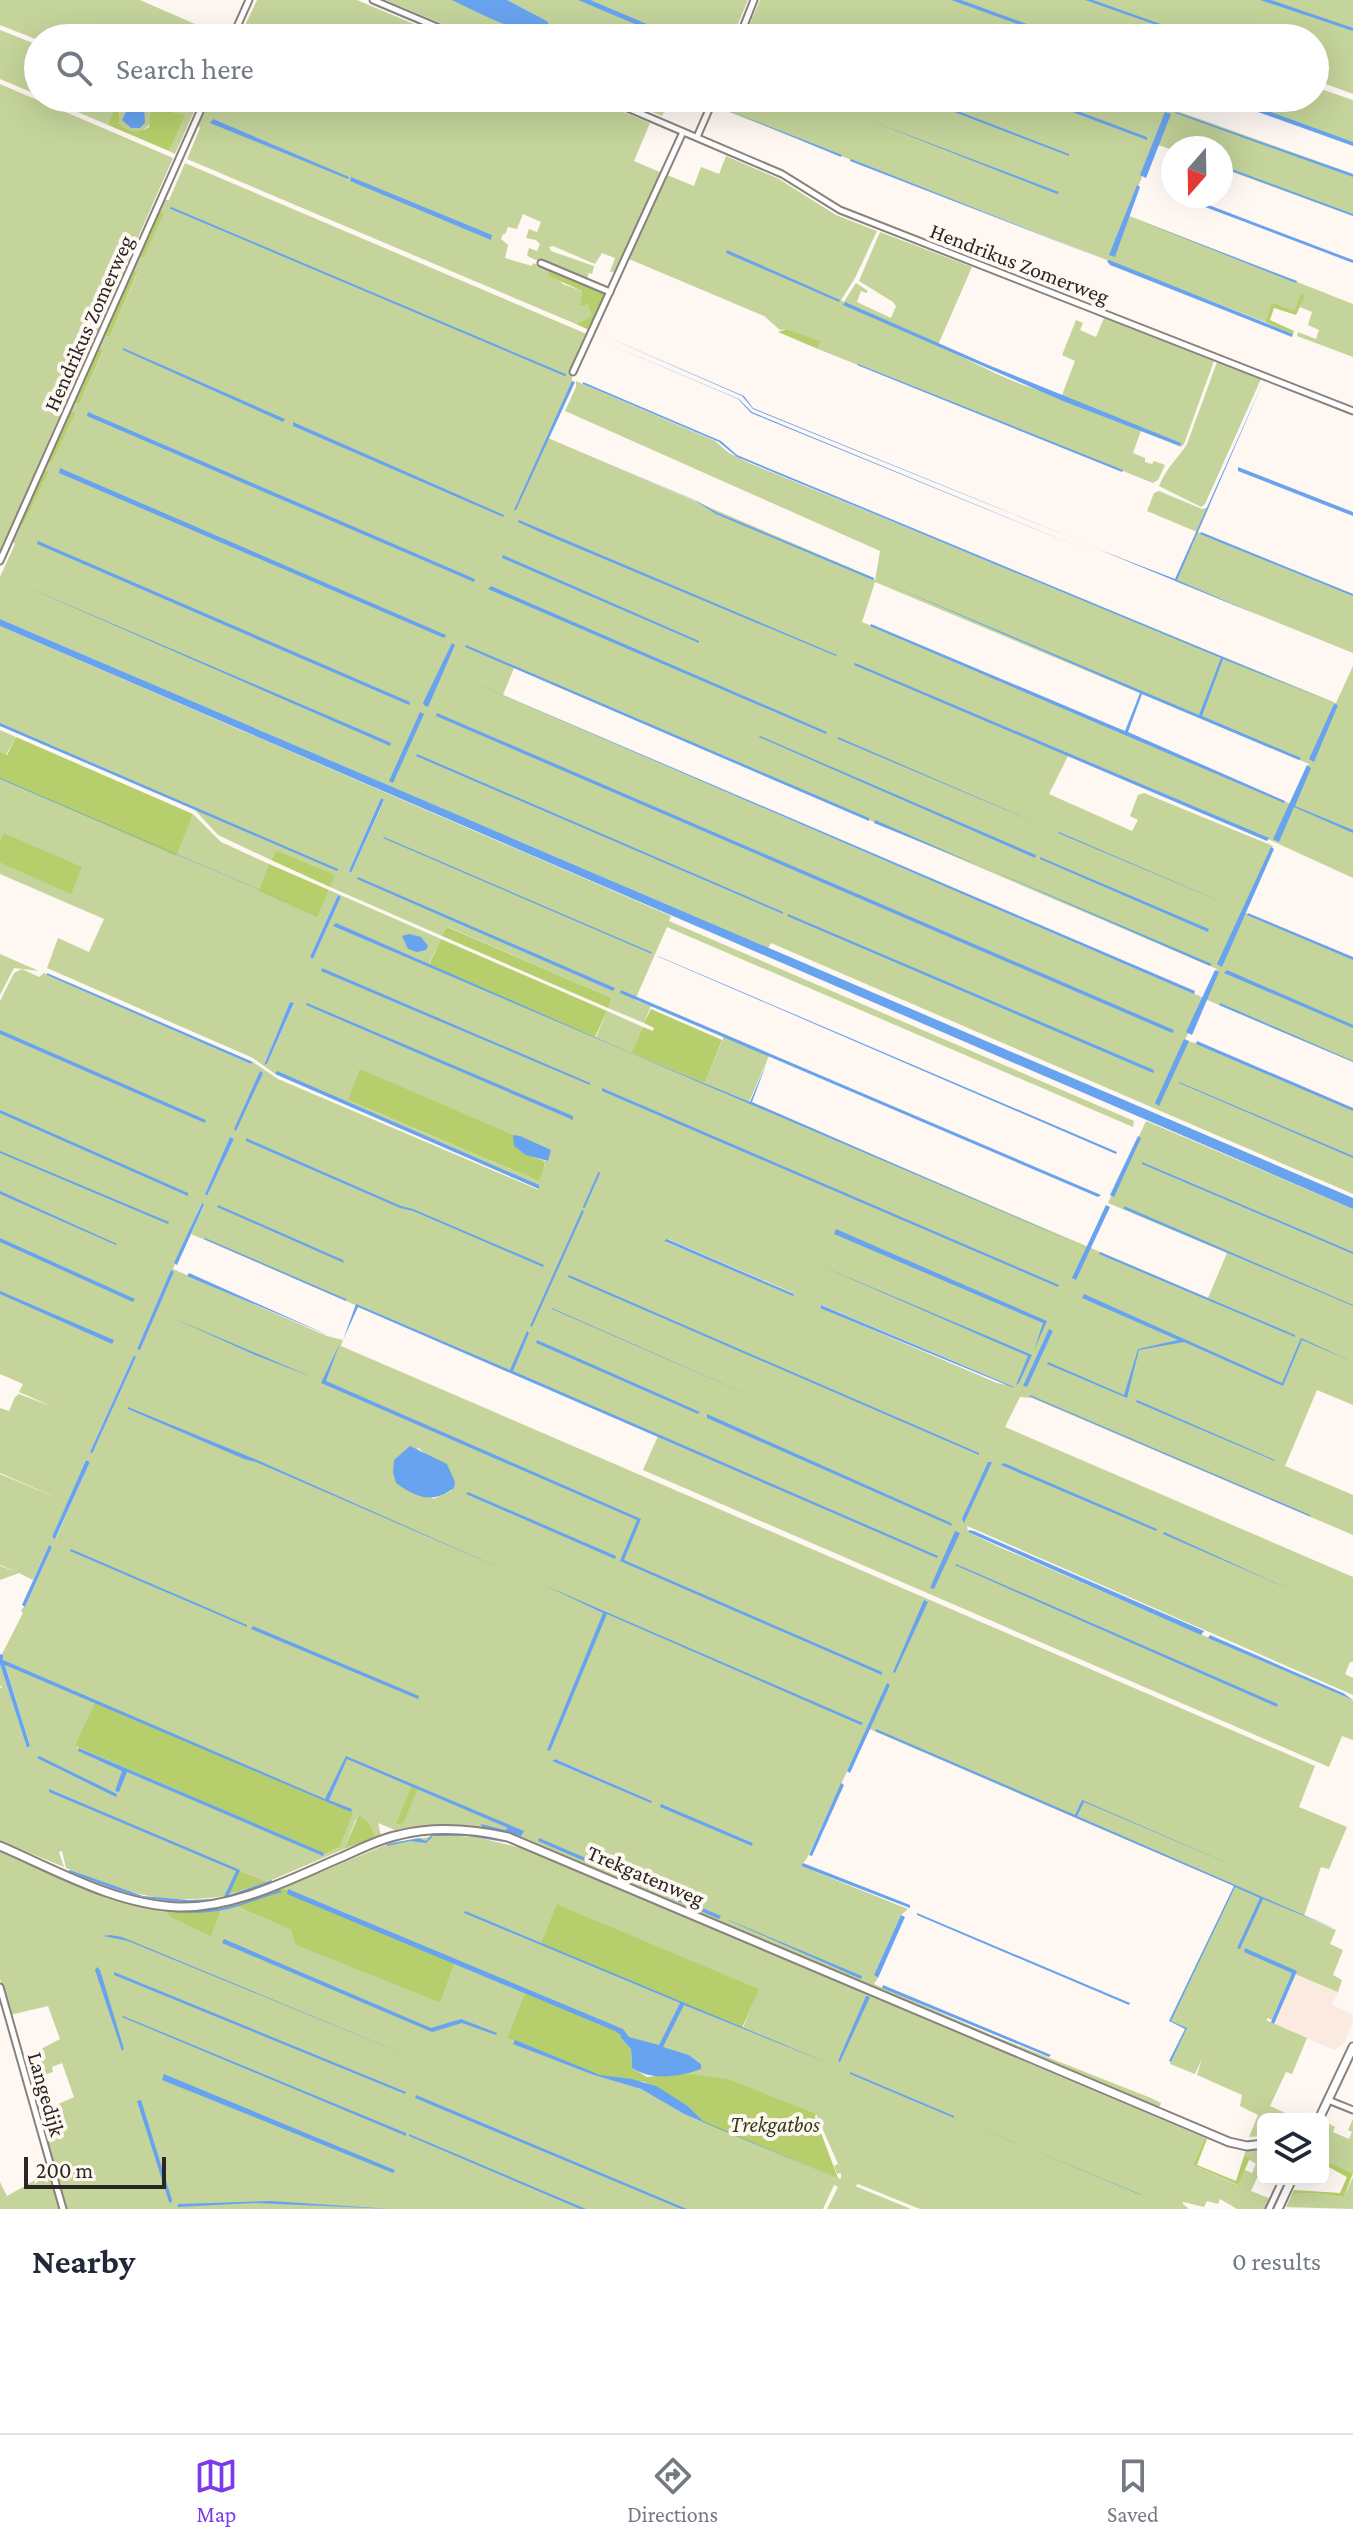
<!DOCTYPE html>
<html lang="en">
<head>
<meta charset="utf-8">
<style>
  :root { --surface:#fff; --page:#f6f6f7; --text:#1f2937; --muted:#747a83; --line:#e0e1e3; --accent:#7c3aed }
  body { margin:0; font-family:"Crimson Pro",serif; background:var(--page); color:var(--text) }
  .controls { position:absolute; right:24px; bottom:24px; display:grid; overflow:hidden; border-radius:12px; box-shadow:0 8px 32px #0002 }
  .controls button { width:72px; height:72px; display:grid; place-items:center; padding:0; border:0; border-bottom:2px solid var(--line); background:var(--surface); color:var(--text); font:40px sans-serif }
  .compass { position:absolute; left:1161px; top:136px; width:72px; height:72px; border-radius:50%; background:var(--surface); box-shadow:0 8px 32px #0002; rotate:200deg }
  .scale { position:absolute; left:24px; bottom:20px; width:142px; box-sizing:border-box; padding-left:8px; border:4px solid #292624; border-top:0; font-size:22px; line-height:28px; white-space:nowrap; color:#292624; -webkit-text-stroke:6px #fef7f2; paint-order:stroke }
  .list { margin:0; padding:0; list-style:none }
  h2 { display:flex; justify-content:space-between; align-items:center; height:104px; margin:0; padding:0 32px; font-size:34px }
  h2 small { font-size:26px; font-weight:400; color:var(--muted) }
  .icon { flex:none; width:44px; height:44px; fill:none; stroke:currentColor; stroke-width:2; stroke-linecap:round; stroke-linejoin:round }
  .map { position:relative; flex:none; width:1353px; height:2209px; overflow:hidden }
  .search { position:absolute; background:var(--surface); box-shadow:0 8px 32px #0002; left:24px; right:24px; top:24px; height:88px; display:flex; align-items:center; gap:20px; box-sizing:border-box; padding:0 28px; border-radius:44px; color:var(--muted); font-size:30px }
  .sheet { height:224px; background:var(--surface) }
  nav { display:flex; justify-content:space-around; align-items:center; box-sizing:border-box; height:112px; border-top:2px solid var(--line); background:var(--surface); font-size:22px; color:var(--muted) }
  nav a { display:grid; justify-items:center; gap:4px }
  nav .on { color:var(--accent) }
  .map>svg:first-child { display:block }
  .built { fill:#faeae0 }
  .green { fill:#c4d49a; fill-rule:evenodd }
  .forest { fill:#b6ce6b }
  .water { fill:#68a3f0 }
  .lines { fill:none; stroke-linecap:round; stroke-linejoin:round }
  .stream { stroke:#68a3f0; stroke-width:2 }
  .street-casing { stroke:#89817c; stroke-width:9 }
  .secondary-casing { stroke:#89817c; stroke-width:11 }
  .street { stroke:#fff; stroke-width:5 }
  .secondary { stroke:#fff; stroke-width:7 }
  .labels { text-anchor:middle; stroke-width:8; stroke-linejoin:round; paint-order:stroke }
  .street-label { font-size:22px; fill:#292624; stroke:#fef7f2 }
  .park-label { font-size:22px; font-style:italic; fill:#353e15; stroke:#fef7f2 }
</style>
</head>
<body>
<div class="map">
<svg width="1353" height="2209" viewBox="0 0 1353 2209">
  <rect width="100%" height="100%" fill="#fef7f2"/>
  <path class="built" d="M1295 1974 1338 1992 1332 2005 1353 2015V2022L1344 2043 1334 2050 1274 2024Z"/>
  <g class="green">
    <path d="M0 0H140L227 38H38V40L0 25Z"/>
    <path d="M257 0H357L447 38H235L240 36Z"/>
    <path d="M385 0H451L520 28 547 21 507 0H748L732 38H476Z"/>
    <path d="M760 0H1353V94L1315 80V38H791L788 34 771 27 768 33 763 34 748 28Z"/>
    <path d="M0 30 38 45V95L0 79Z"/>
    <path d="M0 84 173 158 0 551Z"/>
    <path d="M1315 87 1353 100V144L1221 98H1315Z"/>
    <path d="M45 98H118L108 125Z"/>
    <path d="M139 98 172 110 184 109 160 98H200L175 154 169 151 184 115 151 107 150 124 143 131C133 133 122 129 117 119L125 104Z"/>
    <path d="M213 98H590L650 123 634 161 662 173 618 271 610 272 615 258 602 253 595 264 553 246 549 247 551 251 594 266 592 274 589 273 586 281 529 257 527 255 529 248 537 251 540 244 536 240 526 238 529 229 537 232 541 222 523 214 517 229 508 227 505 234H503L501 239 508 245 505 258 532 266 533 263 547 268 563 284 582 291 581 307 588 303 593 316 576 324 187 159 200 128 197 123 203 111H207Z"/>
    <path d="M619 98H670L662 116Z"/>
    <path d="M720 98H1172L1169 108 1353 174V216L1221 168V148H1173V150L1155 144 1127 215 1353 304V357L1297 336 1298 332 1316 339 1319 330 1308 325 1312 312 1300 307 1304 296 1301 295 1294 312 1272 304 1265 322 716 107Z"/>
    <path d="M726 156 779 179 836 215 877 231 855 278 841 300 844 302 856 283 868 291 866 293 861 291 857 302 891 318 896 306 893 302 859 281 880 232 972 267 938 345C977 363 1018 389 1062 395L1075 361 1062 355 1076 320 1083 323 1080 330 1096 337 1104 318 1214 361 1184 444 1181 447 1141 431 1133 453 1145 458V462L1152 464 1154 461 1165 465 1158 480 1153 483 818 349 821 343 787 329 780 330 764 316 629 259 667 175 694 186 701 167 719 174Z"/>
    <path d="M185 163 589 335 572 370V383L548 438 874 578 875 581 880 551 565 411 576 387V381L715 441 729 453 749 463 1336 703 1353 666V878L1268 839 1068 756 1049 794 1132 831 1138 820 1130 816 1138 795 1144 793 1273 846 1243 912 1353 959V1062L1205 999 1185 1040 1205 1046 1353 1110V1194L771 943 768 948 0 619V577L15 544 12 541 18 527 23 525 47 472 43 469 46 463 51 464 74 413 70 411 73 403 79 404 103 352 98 347 103 337 110 336 137 274 133 269 137 258 144 257 162 215 160 208 163 200H169ZM875 582 1309 764 1291 804 862 622ZM514 668 1217 969 1204 998 503 695Z"/>
    <path d="M1217 362 1261 379 1205 504 1201 507 1159 486C1167 467 1176 461 1187 444Z"/>
    <path d="M1159 491 1202 509 1209 507 1198 532 1353 594V653L1175 581 1197 532 1147 511 1154 493Z"/>
    <path d="M0 626 671 916 669 921 1134 1121 1133 1127 667 927 635 1000 651 1006 644 1023 608 1008 612 998 448 927 442 936 330 887 334 875 276 850 271 860 218 835 194 809 0 724ZM381 798 384 801 351 873 349 871Z"/>
    <path d="M0 730 16 737 6 755 0 752Z"/>
    <path d="M0 779 175 855 193 814 221 842 269 864 258 891 316 916 329 890 441 939 429 964 596 1037 607 1011 643 1027 631 1053 705 1083 724 1036 769 1056 749 1102 1208 1298 1227 1253 1108 1203 1146 1121 1353 1209V1405L1317 1390 1285 1466 1353 1495V1535L1032 1398 1020 1397 1005 1427 1353 1577V1662H1350L1345 1674 1353 1678V1695L967 1526 968 1532 999 1547 1353 1700V1740L1342 1736 1329 1767 643 1470 658 1436 191 1234 204 1206 201 1204 173 1269 327 1336 343 1340 341 1346 1315 1766 1299 1807 1347 1827 1329 1869 1321 1867 1304 1916 1336 1930 1330 1944 1343 1950 1333 1975 1342 1980 1338 1992 1295 1974 1296 1972 1292 1973 1272 2020 1268 2018 1266 2020 1307 2038 1292 2074 1286 2072 1270 2106 1299 2119H1263V2136L1249 2137 1258 2115 1240 2106 1242 2095 1197 2075 1202 2059 1195 2074 1170 2064 1186 2028 1170 2021 1234 1886 867 1728 807 1858 801 1866 908 1909 901 1915 874 1975 878 1978 874 1984 994 2036 1151 2098 1161 2103 1160 2106 1155 2108 527 1844 467 1828 432 1826 395 1830 378 1823 381 1835 375 1837 370 1824 356 1819 344 1849 267 1882 238 1870 225 1896C158 1906 126 1892 66 1868L62 1851 59 1852 64 1867 0 1841V1688L3 1687 0 1686V1664L27 1748 30 1746 2 1654 23 1613 21 1610 26 1605 52 1547 49 1545 33 1580 19 1573 0 1580V1566L17 1572 0 1565V1474L64 1501 0 1473V1408L9 1411 15 1397 19 1394 53 1407 19 1392 23 1384 0 1374V1001L14 973 22 969 39 977 44 973 251 1064 253 1062 278 1079 539 1190 538 1185 277 1072 275 1074 253 1058 47 968 58 938 89 952 104 919 0 874V863L70 893 3 833 0 840ZM338 895 341 897 313 959 310 957ZM290 1002 294 1004 267 1064 264 1065ZM361 1070 514 1135 548 1161H545L543 1173 539 1181 348 1100ZM230 1137 234 1139 207 1196 205 1194ZM668 1239 793 1293 794 1294 665 1242ZM171 1271 174 1272 140 1349H137ZM822 1305 1012 1386 997 1383 819 1307ZM1049 1330 1053 1331 1026 1387 1024 1385ZM134 1355 136 1357 92 1454 90 1452ZM417 1447C430 1458 445 1467 455 1482L451 1491 433 1499ZM86 1460 90 1462 56 1538H52ZM95 1702 354 1812 340 1847 325 1854 76 1747ZM555 1759 652 1801 651 1802 552 1761ZM662 1805 753 1843V1845L661 1807Z"/>
    <path d="M0 954 39 971 14 968 0 995Z"/>
    <path d="M442 1835 476 1837 525 1849 1205 2138 1193 2165 1237 2185 1245 2170 1252 2173 1256 2164 1244 2156C1246 2146 1255 2148 1263 2147V2175L1258 2176 1251 2191 1271 2199 1266 2209H1237L1220 2199 1218 2204 1207 2201 1204 2207 1183 2202V2204L1189 2209H920L858 2184 855 2186 911 2209H827L838 2187 834 2185 823 2209H65L38 2113 74 2097 62 2063 52 2067 53 2072 39 2077 27 2075 22 2059 60 2039 48 2006 10 2015 0 1979V1852L113 1900 165 1911 211 1935 222 1908 234 1905 291 1930 297 1945 440 2003 348 1914 283 1888 390 1843ZM557 1904 758 1989 743 2028ZM526 1991 624 2037 689 2055 701 2064 699 2069 681 2073 816 2114 838 2164 834 2166 837 2174 841 2173V2179L684 2114 641 2089 599 2076 507 2038Z"/>
    <path d="M1353 2119V2173L1323 2160V2126L1324 2121 1335 2127 1333 2132 1349 2139 1352 2132 1348 2130Z"/>
    <path d="M51 2171 61 2209H0V2182L7 2196Z"/>
    <path d="M1353 2177V2209L1286 2207 1292 2194 1316 2193 1344 2197Z"/>
  </g>
  <g class="forest">
    <path d="M118 98H160L185 109C181 109 177 110 173 110 154 107 118 82 119 123 127 131 139 135 149 127L151 107 185 115 169 151 108 125Z"/>
    <path d="M160 208 163 215 144 257 137 258Z"/>
    <path d="M547 268 607 294 591 331 576 324 592 316 588 304 580 307 582 291 549 276Z"/>
    <path d="M133 269 137 273 110 336 103 337Z"/>
    <path d="M1301 294 1305 296 1296 315 1274 308 1270 320 1294 331 1293 334 1265 322 1272 303 1294 311Z"/>
    <path d="M787 329 821 342 818 349 778 332Z"/>
    <path d="M98 347 103 351 79 404 73 403Z"/>
    <path d="M70 411 75 413 51 464 46 463Z"/>
    <path d="M43 469 48 472 23 525 18 527Z"/>
    <path d="M16 737 193 814 176 856 0 779V752L7 755Z"/>
    <path d="M3 833 82 867 71 894 0 863V840Z"/>
    <path d="M276 850 335 875 330 887 271 860Z"/>
    <path d="M269 864 329 890 317 917 258 891Z"/>
    <path d="M447 927 612 998 608 1008 442 936Z"/>
    <path d="M441 939 607 1011 595 1037 429 965Z"/>
    <path d="M651 1009 722 1040 705 1083 631 1053 643 1027 653 1031 654 1028 644 1023Z"/>
    <path d="M360 1069 514 1135 533 1157 545 1161 543 1173 539 1181 348 1100Z"/>
    <path d="M95 1702 354 1812 340 1847 325 1854 75 1746Z"/>
    <path d="M412 1785 418 1788 403 1823 396 1824Z"/>
    <path d="M360 1816 370 1824 375 1837 344 1849 357 1819Z"/>
    <path d="M238 1870 267 1882 227 1895Z"/>
    <path d="M283 1888 455 1960 440 2003 296 1945 291 1930 234 1905Z"/>
    <path d="M557 1904 759 1989 742 2028 541 1944Z"/>
    <path d="M222 1908 211 1936 173 1918 165 1911 198 1912Z"/>
    <path d="M526 1990 622 2029 624 2037 621 2038 631 2049 632 2068 647 2077 681 2073 728 2079 816 2114 815 2117 838 2178 704 2123 688 2106 645 2082 596 2075 507 2038Z"/>
    <path d="M1205 2138 1207 2139 1197 2165 1236 2181 1244 2156 1250 2158 1238 2185 1193 2165Z"/>
    <path d="M1323 2160 1353 2173 1344 2197 1316 2193 1292 2194 1294 2190 1340 2193 1347 2177 1323 2164Z"/>
  </g>
  <g class="water">
    <path d="M451 0H507L547 21 549 25 544 30C512 34 480 12 451 0Z"/>
    <path d="M578 0H590L680 38H668Z"/>
    <path d="M951 0H961L1065 38H1056Z"/>
    <path d="M1085 0H1093L1183 32 1182 34Z"/>
    <path d="M1260 0H1271L1353 28V31Z"/>
    <path d="M918 98H924L1069 154V156Z"/>
    <path d="M1035 98H1043L1147 137V140Z"/>
    <path d="M1219 98H1232L1353 142V146Z"/>
    <path d="M136 105 144 107 145 123 140 128H131L122 120 127 110Z"/>
    <path d="M718 106 842 155 841 157Z"/>
    <path d="M1165 112 1171 114 1146 178 1140 175Z"/>
    <path d="M1176 112 1353 174V177L1175 113Z"/>
    <path d="M213 119 349 177 348 179 210 123Z"/>
    <path d="M869 120 1059 192 1057 194Z"/>
    <path d="M851 159 1098 257 850 161Z"/>
    <path d="M1221 165 1353 214V216L1221 167Z"/>
    <path d="M351 177 492 235 491 240 350 181Z"/>
    <path d="M1137 185 1140 187 1115 257 1109 255Z"/>
    <path d="M1176 196H1185L1353 260V263Z"/>
    <path d="M1138 220 1297 281 1296 283Z"/>
    <path d="M727 250 840 300 839 302 726 253Z"/>
    <path d="M1109 260 1293 334 1292 337 1110 265 1107 261Z"/>
    <path d="M845 302 986 364 1181 443 1180 446 1063 401 843 305Z"/>
    <path d="M600 334 744 396 753 408 1092 546 753 409 742 396Z"/>
    <path d="M597 339 739 399 752 412 1086 550 751 413 738 399Z"/>
    <path d="M123 348 285 419 283 422 123 350Z"/>
    <path d="M858 364 1123 470 1122 472 857 365Z"/>
    <path d="M1264 380 1177 580 1263 617 1095 548 1175 579Z"/>
    <path d="M572 381 575 382 516 510H514Z"/>
    <path d="M583 382 721 441 737 455 1329 701 1223 659 1202 716 1301 758 1299 760 1142 694 1128 732 1285 801 1284 803 870 626 871 624 1125 731 1140 693 888 584 1199 715 1221 658 737 457 719 442 583 384Z"/>
    <path d="M88 412 475 579 474 582 87 416Z"/>
    <path d="M293 422 504 515 503 517 293 426Z"/>
    <path d="M559 443 697 501 716 512 874 578 873 580 716 514 696 501Z"/>
    <path d="M1238 467 1353 512V516L1238 471Z"/>
    <path d="M60 468 446 635 444 638 59 473Z"/>
    <path d="M519 520 837 655 836 656 542 533 518 522Z"/>
    <path d="M1201 532 1353 594V596L1200 534Z"/>
    <path d="M38 541 410 702 409 705 37 544Z"/>
    <path d="M503 555 699 641V643L502 558Z"/>
    <path d="M20 584 380 738 391 743 390 746Z"/>
    <path d="M491 586 827 732 826 734 488 589Z"/>
    <path d="M0 619 1353 1198V1209L0 626Z"/>
    <path d="M452 643 455 645 428 707 425 706 423 703Z"/>
    <path d="M466 645 869 818V821L465 647Z"/>
    <path d="M855 663 1269 838 1267 841 854 665Z"/>
    <path d="M456 675 1195 991 1194 994Z"/>
    <path d="M1334 704 1338 705 1314 762 1309 759Z"/>
    <path d="M420 712 424 714 393 783 389 781Z"/>
    <path d="M437 713 1174 1030 1172 1033 436 716Z"/>
    <path d="M0 723 338 869 337 871 0 726Z"/>
    <path d="M760 736 1036 855 1035 858 759 737Z"/>
    <path d="M838 737 1044 826 838 739Z"/>
    <path d="M417 754 783 912V914L416 756Z"/>
    <path d="M1307 765 1311 768 1295 806 1353 830V833L1294 807 1279 842 1273 839Z"/>
    <path d="M0 778 325 918 0 779Z"/>
    <path d="M381 798 384 800 351 873 349 871Z"/>
    <path d="M875 820 980 866 874 823Z"/>
    <path d="M1059 832 1215 899 1217 900 1058 833Z"/>
    <path d="M384 837 651 952 652 954 383 838Z"/>
    <path d="M1271 847 1274 849 1222 967 1217 964Z"/>
    <path d="M1040 857 1209 929 1208 932 1040 859Z"/>
    <path d="M984 867 1212 964 1210 966Z"/>
    <path d="M358 877 615 988 613 991 357 879Z"/>
    <path d="M338 895 341 897 313 959 310 957Z"/>
    <path d="M1248 913 1353 957V960L1247 915Z"/>
    <path d="M788 914 1154 1070 1153 1073 787 916Z"/>
    <path d="M336 923 631 1053 750 1102 767 1062 752 1102 1083 1246 333 926Z"/>
    <path d="M409 934 421 937 428 946 426 950 417 952 408 949 402 936Z"/>
    <path d="M657 956H658L1117 1152 1116 1154Z"/>
    <path d="M322 968 590 1083V1085L321 971Z"/>
    <path d="M1215 970 1219 972 1192 1035 1186 1032Z"/>
    <path d="M1227 970 1353 1025V1028L1224 973Z"/>
    <path d="M47 973 253 1062 251 1064 47 975Z"/>
    <path d="M621 990 1101 1195 1098 1197 620 993Z"/>
    <path d="M290 1002 294 1003 267 1064 264 1065Z"/>
    <path d="M307 1003 573 1116V1120L306 1005Z"/>
    <path d="M1220 1003 1353 1061V1062L1219 1005Z"/>
    <path d="M0 1030 206 1120 205 1123 0 1034Z"/>
    <path d="M1184 1039 1189 1041 1159 1106 1155 1103Z"/>
    <path d="M1197 1041 1353 1108V1111L1196 1044Z"/>
    <path d="M260 1071 263 1073 236 1131 234 1129Z"/>
    <path d="M277 1071 539 1185V1189L275 1074Z"/>
    <path d="M1179 1082 1353 1156V1158L1179 1083Z"/>
    <path d="M602 1088 1059 1285 1058 1287 602 1091Z"/>
    <path d="M0 1110 188 1193V1196L0 1113Z"/>
    <path d="M513 1135 520 1136 551 1150 548 1161 526 1155 514 1146Z"/>
    <path d="M1138 1136 1141 1138 1114 1197 1110 1195Z"/>
    <path d="M230 1137 234 1139 207 1196 205 1194Z"/>
    <path d="M246 1138 401 1206 413 1209 544 1265 543 1267 413 1211 400 1208 246 1141Z"/>
    <path d="M0 1151 169 1222 168 1224 0 1153Z"/>
    <path d="M1142 1162 1353 1252V1254L1142 1164Z"/>
    <path d="M0 1191 117 1244 116 1245 0 1194Z"/>
    <path d="M202 1203 204 1205 177 1265 174 1263Z"/>
    <path d="M218 1205 343 1260 344 1263 217 1207Z"/>
    <path d="M1106 1205 1110 1207 1076 1280 1072 1278Z"/>
    <path d="M1124 1206 1353 1305V1306L1124 1209Z"/>
    <path d="M582 1210 584 1211 532 1327 530 1326Z"/>
    <path d="M836 1229 1047 1321 1034 1350 1043 1323 834 1234Z"/>
    <path d="M0 1238 135 1299 133 1302 0 1242Z"/>
    <path d="M205 1238 346 1299V1301L204 1239Z"/>
    <path d="M667 1239 794 1294 793 1296 664 1241Z"/>
    <path d="M1100 1252 1295 1335V1337L1099 1254Z"/>
    <path d="M817 1264 1032 1355 1019 1383 1016 1385 1028 1356Z"/>
    <path d="M171 1270 174 1272 140 1350 137 1349Z"/>
    <path d="M189 1273 330 1336 187 1276Z"/>
    <path d="M569 1275 979 1453V1455L568 1277Z"/>
    <path d="M0 1291 114 1340 112 1344 0 1294Z"/>
    <path d="M1084 1294 1282 1383 1301 1338 1353 1362 1302 1340 1283 1386 1184 1342 1139 1350 1127 1398 1047 1364 1048 1362 1124 1395 1138 1349 1178 1340 1082 1298Z"/>
    <path d="M356 1304 510 1370 527 1331 529 1333 513 1371 938 1556 937 1558 358 1307 343 1340Z"/>
    <path d="M821 1305 1012 1386 1014 1388 820 1308Z"/>
    <path d="M552 1308 778 1408 552 1309Z"/>
    <path d="M171 1317 312 1377 255 1355Z"/>
    <path d="M1049 1329 1053 1331 1027 1387 1023 1386Z"/>
    <path d="M537 1340 700 1412 698 1414 536 1343Z"/>
    <path d="M340 1343 326 1381 641 1519 624 1560 882 1672V1675L620 1561 637 1520 321 1383Z"/>
    <path d="M134 1355 136 1357 92 1454 90 1452Z"/>
    <path d="M1030 1395 1310 1515 1311 1517 1029 1396Z"/>
    <path d="M1137 1400 1275 1460V1461L1136 1402Z"/>
    <path d="M128 1407 257 1460 507 1571 256 1462 244 1459 128 1409Z"/>
    <path d="M707 1414 951 1523 952 1526 707 1418Z"/>
    <path d="M410 1446 447 1464 455 1482 454 1488C432 1504 417 1498 396 1483L393 1472 394 1460Z"/>
    <path d="M86 1460 90 1462 55 1539 52 1537Z"/>
    <path d="M988 1462H992L964 1523 962 1519Z"/>
    <path d="M1004 1463 1157 1529 1156 1531 1001 1465Z"/>
    <path d="M468 1492 616 1556 615 1559 466 1494Z"/>
    <path d="M969 1530 974 1531 1204 1631 1201 1635 968 1532Z"/>
    <path d="M955 1531 960 1533 934 1589 930 1588Z"/>
    <path d="M1164 1532 1289 1589 1163 1534Z"/>
    <path d="M49 1545 52 1547 25 1607 22 1605Z"/>
    <path d="M71 1549 247 1625V1627L70 1551Z"/>
    <path d="M956 1564 1278 1704 1277 1707 955 1565Z"/>
    <path d="M544 1585 863 1723 861 1725 607 1614 550 1751 547 1750 603 1613Z"/>
    <path d="M924 1600 928 1602 895 1673 893 1672Z"/>
    <path d="M253 1626 419 1696 418 1699 251 1629Z"/>
    <path d="M1210 1635 1343 1693 1353 1700 1208 1638Z"/>
    <path d="M0 1654 3 1655V1660L325 1799 346 1756 524 1831 521 1836 482 1827 481 1824 505 1830 508 1828 347 1759 329 1800 352 1809 351 1812 5 1665 30 1746 27 1748 0 1664Z"/>
    <path d="M887 1683 890 1685 850 1773 847 1771Z"/>
    <path d="M876 1729 1075 1815 1082 1800 1244 1870 1084 1802 1077 1816 1336 1929 1263 1899 1240 1949 1237 1948 1260 1898 1235 1887 1171 2021 1187 2028 1171 2062 1169 2061 1185 2029 1169 2021 1234 1886 875 1731Z"/>
    <path d="M79 1748 324 1853 323 1856 127 1772 119 1792 115 1791 122 1771 78 1751Z"/>
    <path d="M39 1756 117 1794 116 1797 37 1758Z"/>
    <path d="M555 1759 652 1801 651 1803 552 1761Z"/>
    <path d="M841 1783 844 1785 812 1856 809 1855Z"/>
    <path d="M49 1789 240 1870 229 1895 272 1880V1883L223 1899 236 1871 49 1792Z"/>
    <path d="M661 1804 753 1843 752 1846 660 1807Z"/>
    <path d="M460 1832 516 1844 468 1836H433L426 1843 410 1841 387 1846V1844L419 1838 426 1841 433 1833Z"/>
    <path d="M539 1838 721 1916 719 1919 538 1841Z"/>
    <path d="M803 1863 910 1905V1908L801 1866Z"/>
    <path d="M70 1870 143 1896 188 1900 218 1899C165 1909 117 1892 68 1871Z"/>
    <path d="M288 1889 623 2029 629 2037 659 2045 680 2003 464 1913 465 1911 828 2063 684 2005 663 2047 689 2055 701 2064V2069C680 2077 651 2081 632 2068L631 2049 620 2037 622 2036 615 2031 287 1894Z"/>
    <path d="M95 1890C137 1907 187 1917 232 1906 248 1902 264 1895 280 1890L282 1892C264 1897 247 1904 228 1909 184 1919 137 1909 94 1892Z"/>
    <path d="M637 1895 862 1989 861 1992 637 1897Z"/>
    <path d="M917 1913 1130 2003 1129 2005 917 1915Z"/>
    <path d="M901 1915 905 1917 878 1978 874 1975Z"/>
    <path d="M728 1920H729L862 1976 861 1979Z"/>
    <path d="M110 1935 122 1937 421 2061 128 1941 103 1936Z"/>
    <path d="M224 1939 431 2028 461 2019 497 2033 496 2035 462 2023 432 2032 222 1943Z"/>
    <path d="M1245 1948 1297 1971 1274 2024 1271 2022 1292 1973 1244 1952Z"/>
    <path d="M97 1967 100 1970 124 2049 122 2051 95 1970Z"/>
    <path d="M114 1972 406 2092 405 2094 114 1975Z"/>
    <path d="M883 1985 1051 2055 1049 2057 882 1988Z"/>
    <path d="M866 1996 870 1997 840 2062 838 2061Z"/>
    <path d="M123 2016 406 2133V2136L122 2017Z"/>
    <path d="M515 2040 600 2075 632 2079 656 2086 688 2106 703 2121 836 2178 684 2114 641 2089 594 2075 513 2044Z"/>
    <path d="M850 2072 954 2116V2118L850 2074Z"/>
    <path d="M164 2074 395 2170 393 2173 162 2080Z"/>
    <path d="M416 2095 687 2209H681L415 2098Z"/>
    <path d="M141 2100 172 2200 171 2203 169 2202 137 2101Z"/>
    <path d="M958 2119 1140 2194 1141 2195Z"/>
    <path d="M409 2134 586 2209H580L409 2136Z"/>
    <path d="M271 2201 392 2209 255 2203 178 2207V2204Z"/>
  </g>
  <g class="lines">
    <g class="stream">
      <path d="M171 208 565 375"/>
      <path d="M584 1207 599 1173"/>
    </g>
    <g class="street-casing">
      <g id="street">
        <path d="M373 0 463 38"/>
        <path d="M232 38 249 0"/>
        <path d="M739 38 754 0"/>
        <path d="M604 98 782 174 840 210 1353 411"/>
        <path d="M697 137 714 98"/>
        <path d="M541 263 610 292"/>
        <path d="M573 372 683 132"/>
        <path d="M0 561 206 98"/>
        <path d="M0 1987 63 2209"/>
        <path d="M1328 2100 1353 2110"/>
        <path d="M1269 2209 1283 2179"/>
      </g>
    </g>
    <g class="secondary-casing">
      <g id="secondary">
        <path d="M0 1846C56 1870 116 1905 179 1907 236 1908 290 1879 342 1857 360 1849 379 1839 399 1835 435 1826 472 1829 508 1837L1229 2142 1247 2146 1263 2144"/>
        <path d="M1319 2119 1353 2047"/>
        <path d="M1278 2209 1292 2179"/>
      </g>
    </g>
    <use href="#street" class="street"/>
    <use href="#secondary" class="secondary"/>
  </g>
  <g class="labels">
    <g class="street-label">
      <text transform="translate(1020 263) rotate(21)" y="8">Hendrikus Zomerweg</text>
      <text transform="translate(88 323) rotate(-66)" y="8">Hendrikus Zomerweg</text>
      <text transform="translate(646 1875) rotate(23)" y="8">Trekgatenweg</text>
      <text transform="translate(47 2094) rotate(74)" y="8">Langedijk</text>
    </g>
    <g class="park-label">
      <text x="775" y="2132">Trekgatbos</text>
    </g>
  </g>
</svg>
<div class="controls">
<button><svg class="icon" aria-label="layers" viewBox="0 0 24 24"><path d="M12 4l9 5-9 5-9-5zM3 14l9 5 9-5"/></svg></button>
</div>
<svg class="compass" viewBox="-18 -18 36 36"><path d="M0-13l5 13h-10z" fill="#e53935"/><path d="M0 13l5-13h-10z" fill="#747a83"/></svg>
<div class="scale">200 m</div>
<div class="search"><svg class="icon" aria-label="search" viewBox="0 0 24 24"><circle cx="10" cy="10" r="6"/><path d="M15 15l6 6"/></svg>Search here</div>
</div>
<section class="sheet">
<h2>Nearby<small>0 results</small></h2>
<ul class="list">
</ul>
</section>
<nav>
<a class="on"><svg class="icon" aria-label="map" viewBox="0 0 24 24"><path d="M3 6l6-2 6 2 6-2v14l-6 2-6-2-6 2zM9 4v14M15 6v14"/></svg>Map</a>
<a><svg class="icon" aria-label="directions" viewBox="0 0 24 24"><path d="M12 3l9 9-9 9-9-9zM9 14v-3h6M13 9l2 2-2 2"/></svg>Directions</a>
<a><svg class="icon" aria-label="saved" viewBox="0 0 24 24"><path d="M7 4h10v16l-5-4-5 4z"/></svg>Saved</a>
</nav>
</body>
</html>
